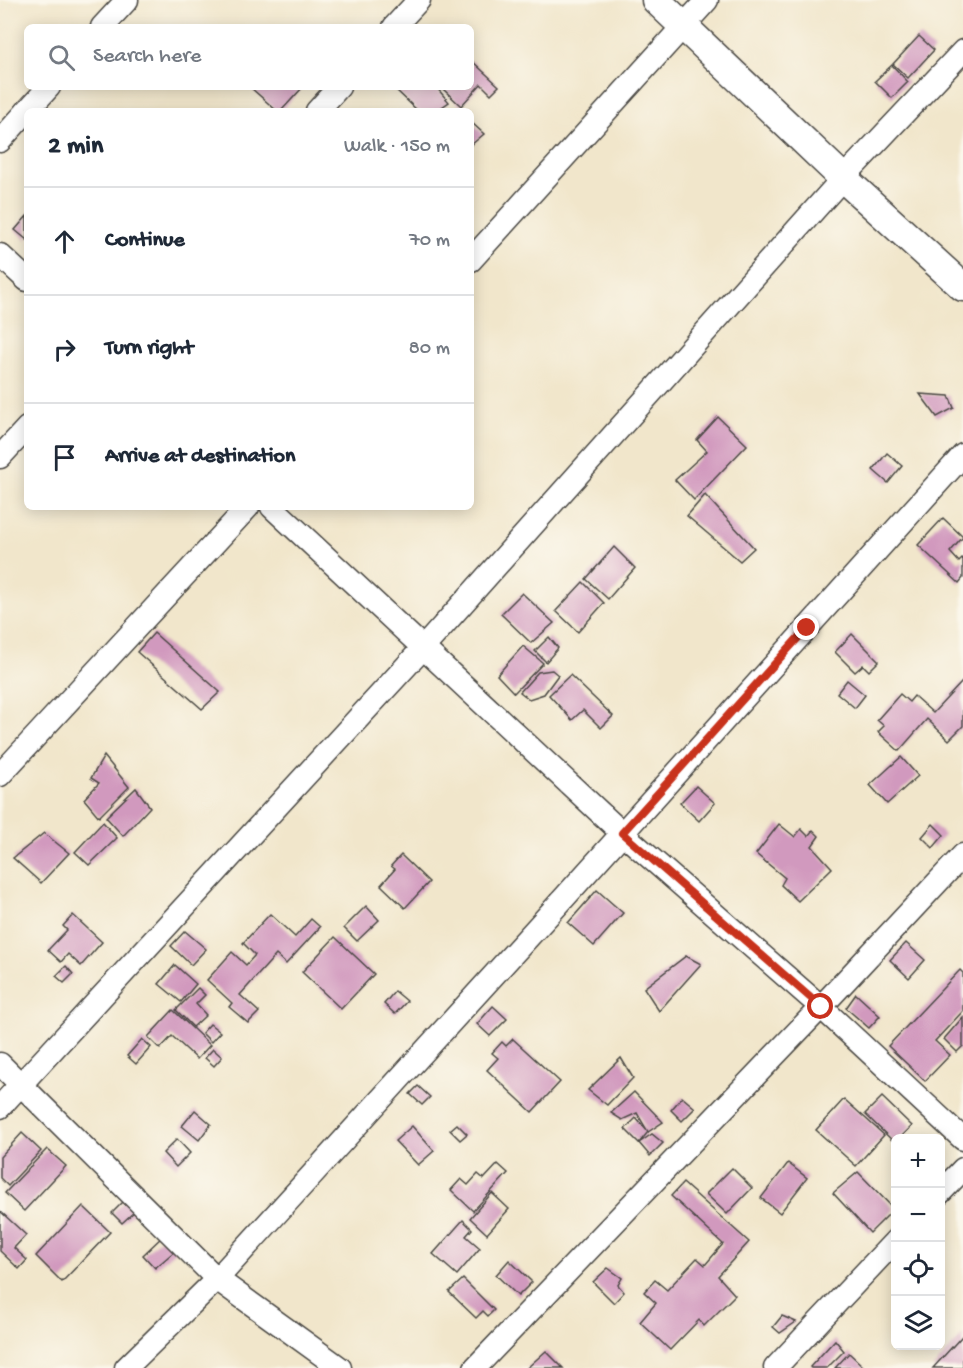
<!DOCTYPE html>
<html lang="en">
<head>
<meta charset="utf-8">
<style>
  :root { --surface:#fff; --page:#f2f2f3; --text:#1f2937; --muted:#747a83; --line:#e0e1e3 }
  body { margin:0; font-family:"Gochi Hand",sans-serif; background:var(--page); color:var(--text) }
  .controls { position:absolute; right:18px; bottom:18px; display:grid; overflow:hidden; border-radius:9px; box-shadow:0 3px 15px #0003 }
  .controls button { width:54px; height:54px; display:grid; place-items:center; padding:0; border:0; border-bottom:2px solid var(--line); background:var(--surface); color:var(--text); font:30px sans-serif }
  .stop { position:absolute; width:18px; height:18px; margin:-14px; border:4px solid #c8321e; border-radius:50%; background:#fff }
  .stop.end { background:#c8321e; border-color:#fff; box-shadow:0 2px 6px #0008 }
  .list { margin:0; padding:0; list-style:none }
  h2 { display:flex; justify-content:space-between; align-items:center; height:78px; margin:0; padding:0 24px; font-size:26px }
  h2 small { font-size:20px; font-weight:400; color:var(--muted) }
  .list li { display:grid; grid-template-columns:39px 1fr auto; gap:18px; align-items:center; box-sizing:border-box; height:108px; padding:0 24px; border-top:2px solid var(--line) }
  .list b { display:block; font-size:22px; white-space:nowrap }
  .list em { font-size:20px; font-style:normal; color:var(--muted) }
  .icon { flex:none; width:33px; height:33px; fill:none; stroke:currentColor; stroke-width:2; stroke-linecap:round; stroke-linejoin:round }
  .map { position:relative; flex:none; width:963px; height:1368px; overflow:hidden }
  .search { position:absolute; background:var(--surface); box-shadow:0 3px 15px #0003; left:24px; top:24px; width:450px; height:66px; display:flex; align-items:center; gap:15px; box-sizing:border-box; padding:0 21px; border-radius:9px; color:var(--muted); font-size:22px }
  .panel { position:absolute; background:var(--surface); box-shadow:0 3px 15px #0003; left:24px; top:108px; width:450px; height:402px; border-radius:9px }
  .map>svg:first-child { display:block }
  .building { fill:#d199be }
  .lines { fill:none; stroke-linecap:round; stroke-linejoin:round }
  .minor-casing { stroke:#494743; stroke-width:25 }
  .tertiary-casing { stroke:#494743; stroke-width:31 }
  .minor { stroke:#fff; stroke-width:22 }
  .tertiary { stroke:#fff; stroke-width:28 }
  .route { stroke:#c8321e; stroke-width:8 }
</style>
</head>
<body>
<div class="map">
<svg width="963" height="1368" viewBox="0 0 963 1368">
  <rect width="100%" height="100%" fill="#fbf7ec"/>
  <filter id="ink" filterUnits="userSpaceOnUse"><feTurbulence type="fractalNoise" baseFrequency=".0167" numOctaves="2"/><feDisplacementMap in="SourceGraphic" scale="12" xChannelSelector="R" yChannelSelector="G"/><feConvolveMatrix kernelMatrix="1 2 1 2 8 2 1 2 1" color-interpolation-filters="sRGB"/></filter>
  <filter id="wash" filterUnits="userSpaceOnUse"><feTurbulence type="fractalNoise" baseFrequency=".008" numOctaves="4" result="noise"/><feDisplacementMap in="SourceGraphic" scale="24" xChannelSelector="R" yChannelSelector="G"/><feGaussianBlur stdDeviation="1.35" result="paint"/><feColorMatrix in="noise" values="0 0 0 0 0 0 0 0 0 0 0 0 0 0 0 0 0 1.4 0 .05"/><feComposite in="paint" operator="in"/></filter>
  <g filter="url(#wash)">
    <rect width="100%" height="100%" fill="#f1e6cb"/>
    <g id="blocks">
      <g class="building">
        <path d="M919 36 934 50 908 78 893 64Z"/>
        <path d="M471 60 499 86 491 94 481 84 461 106 443 89 445 87H471Z"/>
        <path d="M892 65 908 82 892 98 875 81Z"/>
        <path d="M250 87H303L281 111H277Z"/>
        <path d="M393 87H436L449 102 436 111H418Z"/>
        <path d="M471 122 484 134 471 145Z"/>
        <path d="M27 216V240L15 230Z"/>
        <path d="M920 394 949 396 954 408 937 417Z"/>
        <path d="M718 417 747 445 694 500 675 480 707 451 697 440Z"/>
        <path d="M887 453 902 466 888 483 873 470Z"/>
        <path d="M705 495 754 548 740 561 687 516Z"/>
        <path d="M943 518 963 537 950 552 959 562 963 558V578L959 583 918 545Z"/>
        <path d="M614 547 635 568 608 599 586 579Z"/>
        <path d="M583 582 604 603 578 632 556 611Z"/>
        <path d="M522 593 554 623 531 643 501 614Z"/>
        <path d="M154 633 220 692 202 709 137 652Z"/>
        <path d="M852 634 879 661 869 671 863 665 855 672 835 652Z"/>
        <path d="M549 637 558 648 546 662 535 651Z"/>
        <path d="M523 646 543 663 514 693 497 675Z"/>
        <path d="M552 670 558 675 544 694 529 699 520 692 538 672Z"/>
        <path d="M570 675 613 716 601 728 583 710 572 720 549 695Z"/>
        <path d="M847 680 865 695 855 708 837 693Z"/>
        <path d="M963 681V726L949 740 927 719 899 751 878 732 884 726 877 720 900 694 909 702 914 696 933 713Z"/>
        <path d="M104 756 129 787 99 817 84 799 99 783 91 778Z"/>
        <path d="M901 757 918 776 887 804 870 785Z"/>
        <path d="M696 786 715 803 699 821 680 803Z"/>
        <path d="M136 788 150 807 123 836 106 817Z"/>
        <path d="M103 822 117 838 89 865 75 852Z"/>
        <path d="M779 824 795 837 801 829 808 836 813 830 819 836 812 846 832 868 798 901 781 885 785 878 756 854Z"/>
        <path d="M933 824 944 835 933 848 922 837Z"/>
        <path d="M44 833 69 853 41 883 13 858Z"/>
        <path d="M401 855 429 882 405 908 381 885 395 869 391 866Z"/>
        <path d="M597 890 623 913 594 946 568 923Z"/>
        <path d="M366 906 379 920 357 941 344 928Z"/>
        <path d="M270 914 295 937 311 919 320 927 286 964 276 955 240 995 259 1012 248 1023 229 1007 232 1003 207 980 232 952 246 965 255 955 243 943Z"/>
        <path d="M73 915 102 942 81 966 68 954 61 962 48 950 67 930 63 926Z"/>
        <path d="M185 931 206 949 191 965 171 946Z"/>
        <path d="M335 937 374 974 341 1009 302 972Z"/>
        <path d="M906 943 925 960 909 978 890 960Z"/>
        <path d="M686 956 701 964 659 1011 644 988Z"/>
        <path d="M175 965 196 984 181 1002 159 984Z"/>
        <path d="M66 966 73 974 64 983 56 976Z"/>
        <path d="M960 970 963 973V1011L935 1041 950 1055 925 1081 888 1046Z"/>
        <path d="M198 988 205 995 196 1004 206 1015 193 1027 176 1010Z"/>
        <path d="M395 991 407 1001 395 1014 384 1004Z"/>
        <path d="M856 994 880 1016 869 1028 846 1008Z"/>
        <path d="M493 1006 507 1019 490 1036 477 1024Z"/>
        <path d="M173 1010 210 1045 197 1059 172 1036 160 1049 148 1037Z"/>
        <path d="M963 1017V1046L957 1052 944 1039Z"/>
        <path d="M210 1024 220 1032 211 1042 202 1033Z"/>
        <path d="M142 1039 151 1047 136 1064 127 1056Z"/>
        <path d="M513 1039 560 1082 532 1112 487 1070 498 1058 492 1053 502 1042 506 1046Z"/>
        <path d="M213 1049 222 1057 214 1066 205 1058Z"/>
        <path d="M621 1058 633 1078 607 1105 588 1090Z"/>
        <path d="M418 1086 430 1097 422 1105 410 1094Z"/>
        <path d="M634 1092 663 1122 648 1132 637 1113 622 1120 611 1113Z"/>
        <path d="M682 1097 695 1108 682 1121 671 1110Z"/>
        <path d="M882 1097 912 1126 900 1138H896V1144L865 1114Z"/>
        <path d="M844 1099 884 1135 856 1166 816 1130Z"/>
        <path d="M195 1110 211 1124 199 1140 182 1126Z"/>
        <path d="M636 1118 648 1132 639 1143 652 1134 663 1143 650 1156 639 1143 625 1129Z"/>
        <path d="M457 1124 467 1134 460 1140 450 1130Z"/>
        <path d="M412 1126 434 1151 418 1165 395 1141Z"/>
        <path d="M22 1133 41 1151 8 1186 0 1178V1157Z"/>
        <path d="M177 1139 190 1153 176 1167 163 1153Z"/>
        <path d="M47 1149 66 1166 24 1211 5 1193Z"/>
        <path d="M788 1163 807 1178 780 1213 761 1198Z"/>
        <path d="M498 1164 508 1173 473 1211 451 1190 461 1179 468 1185 478 1174 484 1179Z"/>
        <path d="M732 1168 752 1188 727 1214 706 1194Z"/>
        <path d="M858 1172 894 1209 870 1233 833 1193Z"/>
        <path d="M683 1183 749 1242 718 1276 735 1295 704 1326 699 1320 670 1350 640 1322 656 1303 644 1292 655 1280 667 1290 697 1258 705 1265 723 1244 671 1196Z"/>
        <path d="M492 1193 509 1209 487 1234 470 1218Z"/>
        <path d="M125 1200 135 1211 122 1223 112 1213Z"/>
        <path d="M83 1206 110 1232 62 1282 36 1256Z"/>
        <path d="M0 1211 26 1235 14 1248 27 1260 19 1269 0 1251Z"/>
        <path d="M463 1220 472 1229 466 1236 480 1248 457 1275 433 1254Z"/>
        <path d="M163 1236 176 1250 155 1268 143 1255Z"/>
        <path d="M509 1260 532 1282 518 1296 496 1275Z"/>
        <path d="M608 1268 622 1278 618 1285 624 1292 614 1303 593 1282Z"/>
        <path d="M463 1279 494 1310 488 1316 483 1311 476 1318 449 1292Z"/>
        <path d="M782 1316 796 1322 780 1333 773 1327Z"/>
        <path d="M963 1335V1368H933Z"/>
        <path d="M835 1340 844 1351 827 1368H811L810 1367Z"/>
        <path d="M546 1351 563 1368H527Z"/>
        <path d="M849 1353 865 1368H835Z"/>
      </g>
    </g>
  </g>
  <g filter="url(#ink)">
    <use href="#blocks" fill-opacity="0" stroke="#494743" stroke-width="1.5"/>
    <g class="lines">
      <g class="minor-casing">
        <g id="minor">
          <path d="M102 27 127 0"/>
          <path d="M394 27 419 0"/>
          <path d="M27 111 49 87"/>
          <path d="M317 111 339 87"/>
          <path d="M0 141 27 111"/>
          <path d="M0 255 27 280"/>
          <path d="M471 260 707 0"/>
          <path d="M0 457 27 428"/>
          <path d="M272 507 622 833 821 1007 963 1139"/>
          <path d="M0 775 248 507"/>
          <path d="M0 1064 217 1279 564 898 963 455"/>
          <path d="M0 1107 423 648 843 178 963 51"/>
          <path d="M940 1193 963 1169"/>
          <path d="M126 1368 217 1279 340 1368"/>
          <path d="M475 1368 821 1007 963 855"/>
          <path d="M775 1368 896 1240"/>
        </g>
      </g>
      <g class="tertiary-casing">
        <path id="tertiary" d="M656 0 843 178 963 287"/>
      </g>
      <use href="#minor" class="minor"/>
      <use href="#tertiary" class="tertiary"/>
    </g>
  </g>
  <g class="lines" filter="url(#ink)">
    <path class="route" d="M807 628 622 833 821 1007"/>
  </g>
</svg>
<div class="controls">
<button>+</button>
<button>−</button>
<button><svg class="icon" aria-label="locate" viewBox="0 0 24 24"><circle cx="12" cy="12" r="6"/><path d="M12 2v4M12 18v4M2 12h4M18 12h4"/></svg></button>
<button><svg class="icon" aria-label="layers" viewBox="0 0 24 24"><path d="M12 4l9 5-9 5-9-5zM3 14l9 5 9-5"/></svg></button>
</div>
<div class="stop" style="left:821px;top:1007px"></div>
<div class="stop end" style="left:807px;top:628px"></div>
<div class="search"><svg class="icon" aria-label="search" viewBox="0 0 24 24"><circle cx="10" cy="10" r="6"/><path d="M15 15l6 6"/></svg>Search here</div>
<section class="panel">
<h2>2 min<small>Walk · 150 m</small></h2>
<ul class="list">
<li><svg class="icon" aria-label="ahead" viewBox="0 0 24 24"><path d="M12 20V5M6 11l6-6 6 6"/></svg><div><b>Continue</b></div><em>70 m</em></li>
<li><svg class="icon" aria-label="right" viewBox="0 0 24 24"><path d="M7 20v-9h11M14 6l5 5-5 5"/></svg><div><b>Turn right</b></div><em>80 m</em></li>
<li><svg class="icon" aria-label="arrive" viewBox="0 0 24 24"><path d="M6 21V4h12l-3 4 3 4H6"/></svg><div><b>Arrive at destination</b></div></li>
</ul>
</section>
</div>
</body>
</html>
